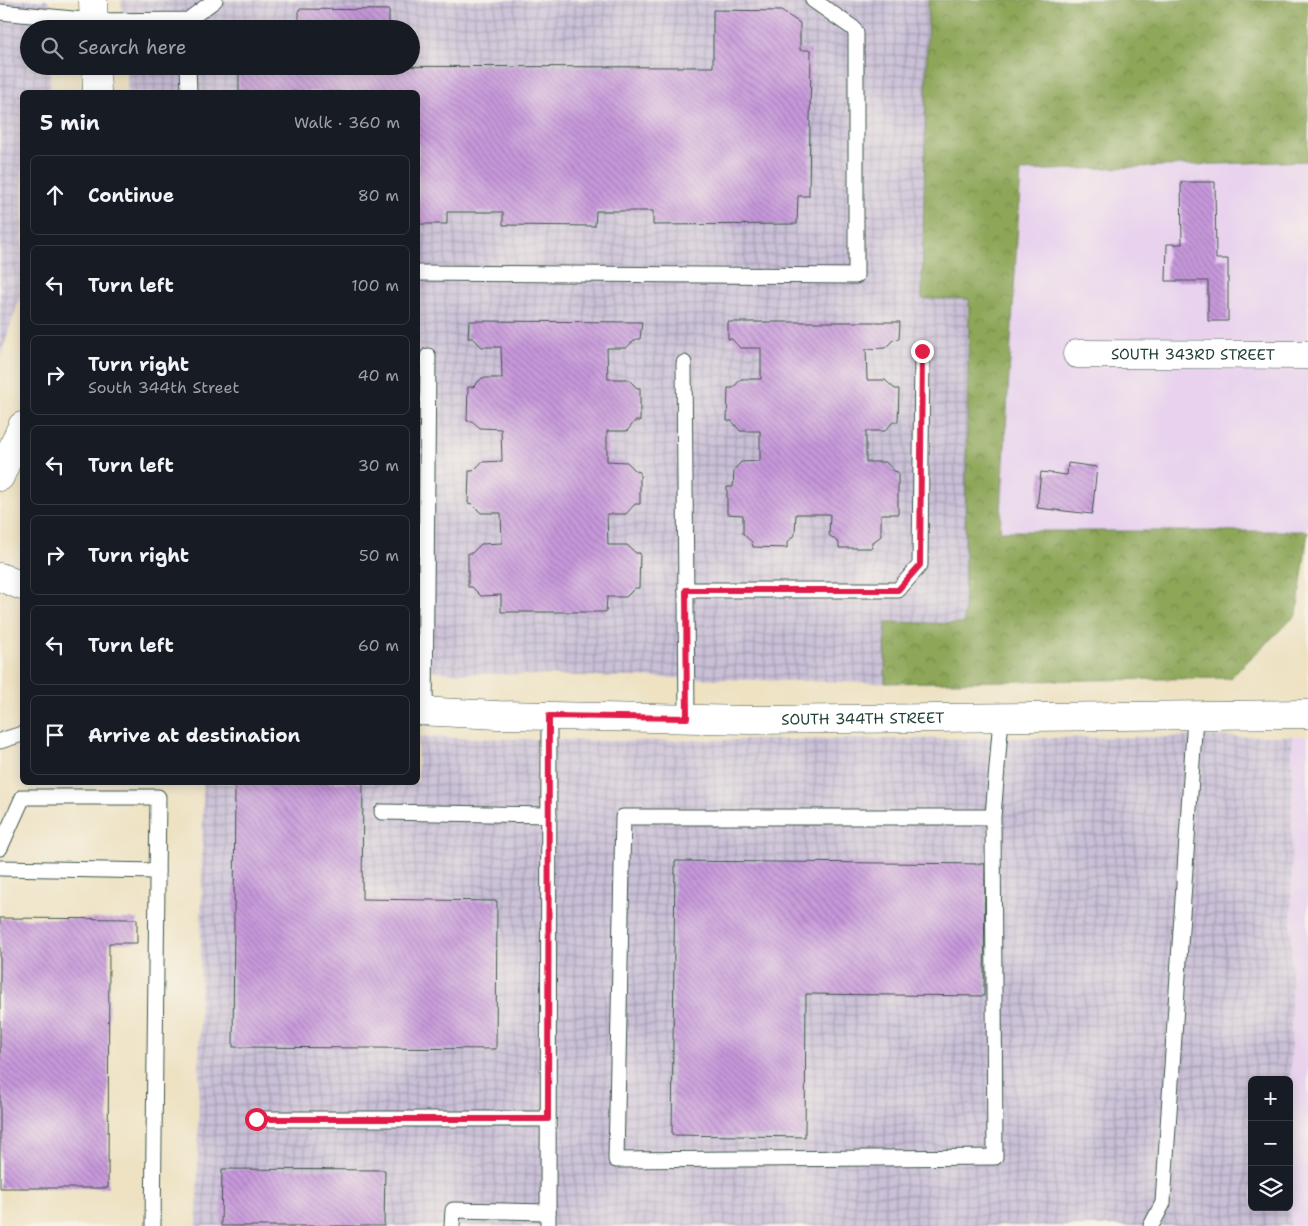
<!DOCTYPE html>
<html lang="en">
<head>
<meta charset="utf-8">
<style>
  :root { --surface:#171b24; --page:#20242c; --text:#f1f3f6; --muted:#9ea1a6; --line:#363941 }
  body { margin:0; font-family:"Shantell Sans",sans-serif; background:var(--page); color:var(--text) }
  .controls { position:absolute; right:15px; bottom:15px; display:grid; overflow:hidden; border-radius:8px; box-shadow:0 2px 12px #0003 }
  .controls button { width:45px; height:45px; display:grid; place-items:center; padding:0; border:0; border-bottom:1px solid var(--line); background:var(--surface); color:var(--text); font:25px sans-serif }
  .stop { position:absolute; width:15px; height:15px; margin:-11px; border:4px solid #e11d48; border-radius:50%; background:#fff }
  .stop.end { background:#e11d48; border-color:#fff; box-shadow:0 1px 5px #0008 }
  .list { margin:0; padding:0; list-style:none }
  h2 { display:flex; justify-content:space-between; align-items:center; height:65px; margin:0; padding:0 20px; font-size:21px }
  h2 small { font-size:16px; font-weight:400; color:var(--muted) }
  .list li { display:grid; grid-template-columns:32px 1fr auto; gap:15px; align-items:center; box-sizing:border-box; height:80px; margin:0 10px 10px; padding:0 10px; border:1px solid var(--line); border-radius:8px }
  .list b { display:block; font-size:19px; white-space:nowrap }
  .list p { margin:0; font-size:16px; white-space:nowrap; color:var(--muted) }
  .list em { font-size:16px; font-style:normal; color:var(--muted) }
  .icon { flex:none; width:28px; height:28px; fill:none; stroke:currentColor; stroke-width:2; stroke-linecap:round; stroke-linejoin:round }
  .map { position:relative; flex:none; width:1308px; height:1226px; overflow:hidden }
  .search { position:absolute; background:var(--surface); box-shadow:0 2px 12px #0003; left:20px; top:20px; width:400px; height:55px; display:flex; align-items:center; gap:12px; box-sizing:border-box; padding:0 18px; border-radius:28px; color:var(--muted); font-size:19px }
  .panel { position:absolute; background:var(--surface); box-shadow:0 2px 12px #0003; left:20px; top:90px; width:400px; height:695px; border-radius:8px }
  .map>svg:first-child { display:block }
  .built { fill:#e8d2ee }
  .industrial { fill:url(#industrial-grid); fill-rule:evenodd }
  .forest { fill:url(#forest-crowns); stroke:#567246 }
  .building { fill:url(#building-back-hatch) }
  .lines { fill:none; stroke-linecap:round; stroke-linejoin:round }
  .lane-casing { stroke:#3e5649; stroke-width:17 }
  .street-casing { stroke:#3e5649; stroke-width:29 }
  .secondary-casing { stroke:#3e5649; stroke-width:29 }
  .lane { stroke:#fff; stroke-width:15 }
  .street { stroke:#fff; stroke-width:28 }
  .secondary { stroke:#fff; stroke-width:28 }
  .route { stroke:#e11d48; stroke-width:6 }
  .labels { text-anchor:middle; stroke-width:4; stroke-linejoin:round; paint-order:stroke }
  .street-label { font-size:15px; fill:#1f3d34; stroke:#f7f3e8 }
</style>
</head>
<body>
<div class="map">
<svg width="1308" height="1226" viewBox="0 0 1308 1226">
  <defs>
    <pattern id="industrial-grid" width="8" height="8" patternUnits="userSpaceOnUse" patternTransform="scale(1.25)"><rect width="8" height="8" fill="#c9bfd7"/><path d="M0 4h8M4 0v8" fill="none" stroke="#a39caf"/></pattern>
    <pattern id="forest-crowns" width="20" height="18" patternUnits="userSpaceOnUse" patternTransform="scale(1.25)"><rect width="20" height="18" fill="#8da658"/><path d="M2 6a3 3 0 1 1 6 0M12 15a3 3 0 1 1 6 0" fill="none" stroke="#73884a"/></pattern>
    <pattern id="building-back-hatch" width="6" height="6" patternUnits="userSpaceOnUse" patternTransform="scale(1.25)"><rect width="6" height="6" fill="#c798db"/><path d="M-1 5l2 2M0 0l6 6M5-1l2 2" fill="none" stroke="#a17db2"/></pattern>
  </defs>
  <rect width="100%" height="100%" fill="#f7f3e8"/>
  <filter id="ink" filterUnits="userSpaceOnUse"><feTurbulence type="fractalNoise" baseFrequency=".02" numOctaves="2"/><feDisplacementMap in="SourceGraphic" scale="10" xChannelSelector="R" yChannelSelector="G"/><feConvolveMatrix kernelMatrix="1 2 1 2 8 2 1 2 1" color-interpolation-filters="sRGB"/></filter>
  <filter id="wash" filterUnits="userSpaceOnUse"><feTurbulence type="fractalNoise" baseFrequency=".0096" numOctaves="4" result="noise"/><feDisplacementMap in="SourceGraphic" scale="20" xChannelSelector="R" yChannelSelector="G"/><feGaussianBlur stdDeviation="1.12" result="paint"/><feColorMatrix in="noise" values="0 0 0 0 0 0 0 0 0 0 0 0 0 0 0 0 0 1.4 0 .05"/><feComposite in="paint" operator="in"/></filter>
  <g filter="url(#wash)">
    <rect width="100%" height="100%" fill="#eee2c3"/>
    <g class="built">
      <path d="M1308 161V531H1000L1022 171Z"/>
      <path d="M1292 736H1308V1226H1290Z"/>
    </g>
    <g class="industrial">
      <path d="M0 0H49L51 23V29H29V66H50V92H22V292L0 357Z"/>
      <path d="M121 0H928L922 298H969L964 625 886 622 885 683 451 673 418 668V92H128L126 66H411V29H123Z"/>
      <path d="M1292 736 1290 1226H197L203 783 418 782V737L616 741ZM1252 1080H1289V1207H1252Z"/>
    </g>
    <path class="forest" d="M928 0H1308V161L1021 171 1000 531H1308L1297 614 1230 678 885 683 886 622 964 624 969 299H922Z"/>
    <g id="blocks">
      <g class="building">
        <path d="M299 9 389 10V29H269V26H299Z"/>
        <path d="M713 10 781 11 800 23V50H811L809 196H798L797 224 653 225V211H596L595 226 503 225V212H447V224H418V92H239V66L713 67Z"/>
        <path d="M1181 182H1215L1216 259H1228V321H1208V281H1166L1167 244H1182Z"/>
        <path d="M469 321 642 322 640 339H636L626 348H607L608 379H628L637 388H640V421H635L627 431H607V461L627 462 636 471 640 472V504H635L626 514H607L608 545H627L636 553H640L639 588H635L626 597H607L606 612H501V595L481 596 472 587H468V553H472L481 544 502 543 501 513H481L472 504 468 503 469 471H473L482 462 502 461 501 429 480 428 472 421H467L468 387H473L482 378H502L501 347H482L473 338H468Z"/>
        <path d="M728 322H900L899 339 893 340 885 348 866 349 867 380H885L895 389H899L898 422H893L885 431H866V462H886L894 471 898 472V514H881V536L872 543V548H839V543L829 535 830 514H796L795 534 787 543V548L753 547 752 542 743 534V515L727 514V487H733L734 470 741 462 760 461V431H740L732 421H727L728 388H733L741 379H761V348H740L732 339H728Z"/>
        <path d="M1068 463 1097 467 1092 514 1037 508 1041 472 1067 475Z"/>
        <path d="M235 782H363L362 899 497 901 496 1049 233 1047Z"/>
        <path d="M675 861 985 864 984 996 806 994 805 1137 672 1135Z"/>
        <path d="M0 918 137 919V943H109L108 1188H0Z"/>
        <path d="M222 1169 385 1170 384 1226H221Z"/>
      </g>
    </g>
  </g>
  <g filter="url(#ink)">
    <use href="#blocks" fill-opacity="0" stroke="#3e5649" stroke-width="1"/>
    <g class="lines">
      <g class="lane-casing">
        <g id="lane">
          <path d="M0 12 94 21 188 20 215 0"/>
          <path d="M188 66 189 92"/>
          <path d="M418 273 856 276V33L853 28 813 0"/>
          <path d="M684 363 687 718"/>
          <path d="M686 590H898L920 565 922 351"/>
          <path d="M425 712 428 356"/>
          <path d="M0 741 22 734"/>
          <path d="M382 812 549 815"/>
          <path d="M993 817 995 1157 616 1160 623 817H993L1001 718"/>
          <path d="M0 848 23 797H158L153 1226"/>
          <path d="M0 868 157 871"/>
          <path d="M256 1119H548"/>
          <path d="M452 1226 453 1210 548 1212"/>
          <path d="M548 1226 549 716"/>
          <path d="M1151 1226 1163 1203 1195 717"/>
        </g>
      </g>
      <g class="street-casing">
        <g id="street">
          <path id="s1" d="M1077 354 1308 355"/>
        </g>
      </g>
      <g class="secondary-casing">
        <g id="secondary">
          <path d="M93 0 94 29"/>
          <path d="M96 66 97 92"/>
          <path d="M0 477 22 426"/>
          <path d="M0 577 22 586"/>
          <path id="s2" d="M418 711 498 715 751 720 1308 714"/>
        </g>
      </g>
      <use href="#lane" class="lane"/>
      <use href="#street" class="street"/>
      <use href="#secondary" class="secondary"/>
    </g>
  </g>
  <g class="lines" filter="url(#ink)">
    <path class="route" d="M256 1119H548L549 716 687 718 686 590H898L920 565 922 351"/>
  </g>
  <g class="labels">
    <g class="street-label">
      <text dy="5" stroke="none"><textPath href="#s1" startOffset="116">SOUTH 343RD STREET</textPath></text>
      <text dy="5" stroke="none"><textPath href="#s2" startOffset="445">SOUTH 344TH STREET</textPath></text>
    </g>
  </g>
</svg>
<div class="controls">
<button>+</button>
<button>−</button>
<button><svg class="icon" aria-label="layers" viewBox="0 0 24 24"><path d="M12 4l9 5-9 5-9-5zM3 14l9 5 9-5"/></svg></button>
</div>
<div class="stop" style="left:256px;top:1119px"></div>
<div class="stop end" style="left:922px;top:351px"></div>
<div class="search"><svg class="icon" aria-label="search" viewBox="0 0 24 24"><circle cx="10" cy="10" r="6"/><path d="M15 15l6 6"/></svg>Search here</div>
<section class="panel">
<h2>5 min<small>Walk · 360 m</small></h2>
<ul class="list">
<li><svg class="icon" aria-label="ahead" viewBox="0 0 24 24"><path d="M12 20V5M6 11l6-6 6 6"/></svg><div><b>Continue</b></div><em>80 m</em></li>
<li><svg class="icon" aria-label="left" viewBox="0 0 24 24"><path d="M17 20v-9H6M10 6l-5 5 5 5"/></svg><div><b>Turn left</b></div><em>100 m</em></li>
<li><svg class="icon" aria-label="right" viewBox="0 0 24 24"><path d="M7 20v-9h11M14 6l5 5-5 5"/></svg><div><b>Turn right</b><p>South 344th Street</p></div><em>40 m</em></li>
<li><svg class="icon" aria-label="left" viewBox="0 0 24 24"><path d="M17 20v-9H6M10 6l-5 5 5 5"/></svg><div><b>Turn left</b></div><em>30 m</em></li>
<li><svg class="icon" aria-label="right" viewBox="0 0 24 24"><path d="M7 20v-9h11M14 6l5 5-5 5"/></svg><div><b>Turn right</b></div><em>50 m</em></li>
<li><svg class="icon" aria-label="left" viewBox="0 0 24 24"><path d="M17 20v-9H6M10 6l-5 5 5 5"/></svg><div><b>Turn left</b></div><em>60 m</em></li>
<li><svg class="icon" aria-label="arrive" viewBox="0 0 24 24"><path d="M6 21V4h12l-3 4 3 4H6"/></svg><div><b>Arrive at destination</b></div></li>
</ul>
</section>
</div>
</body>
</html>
